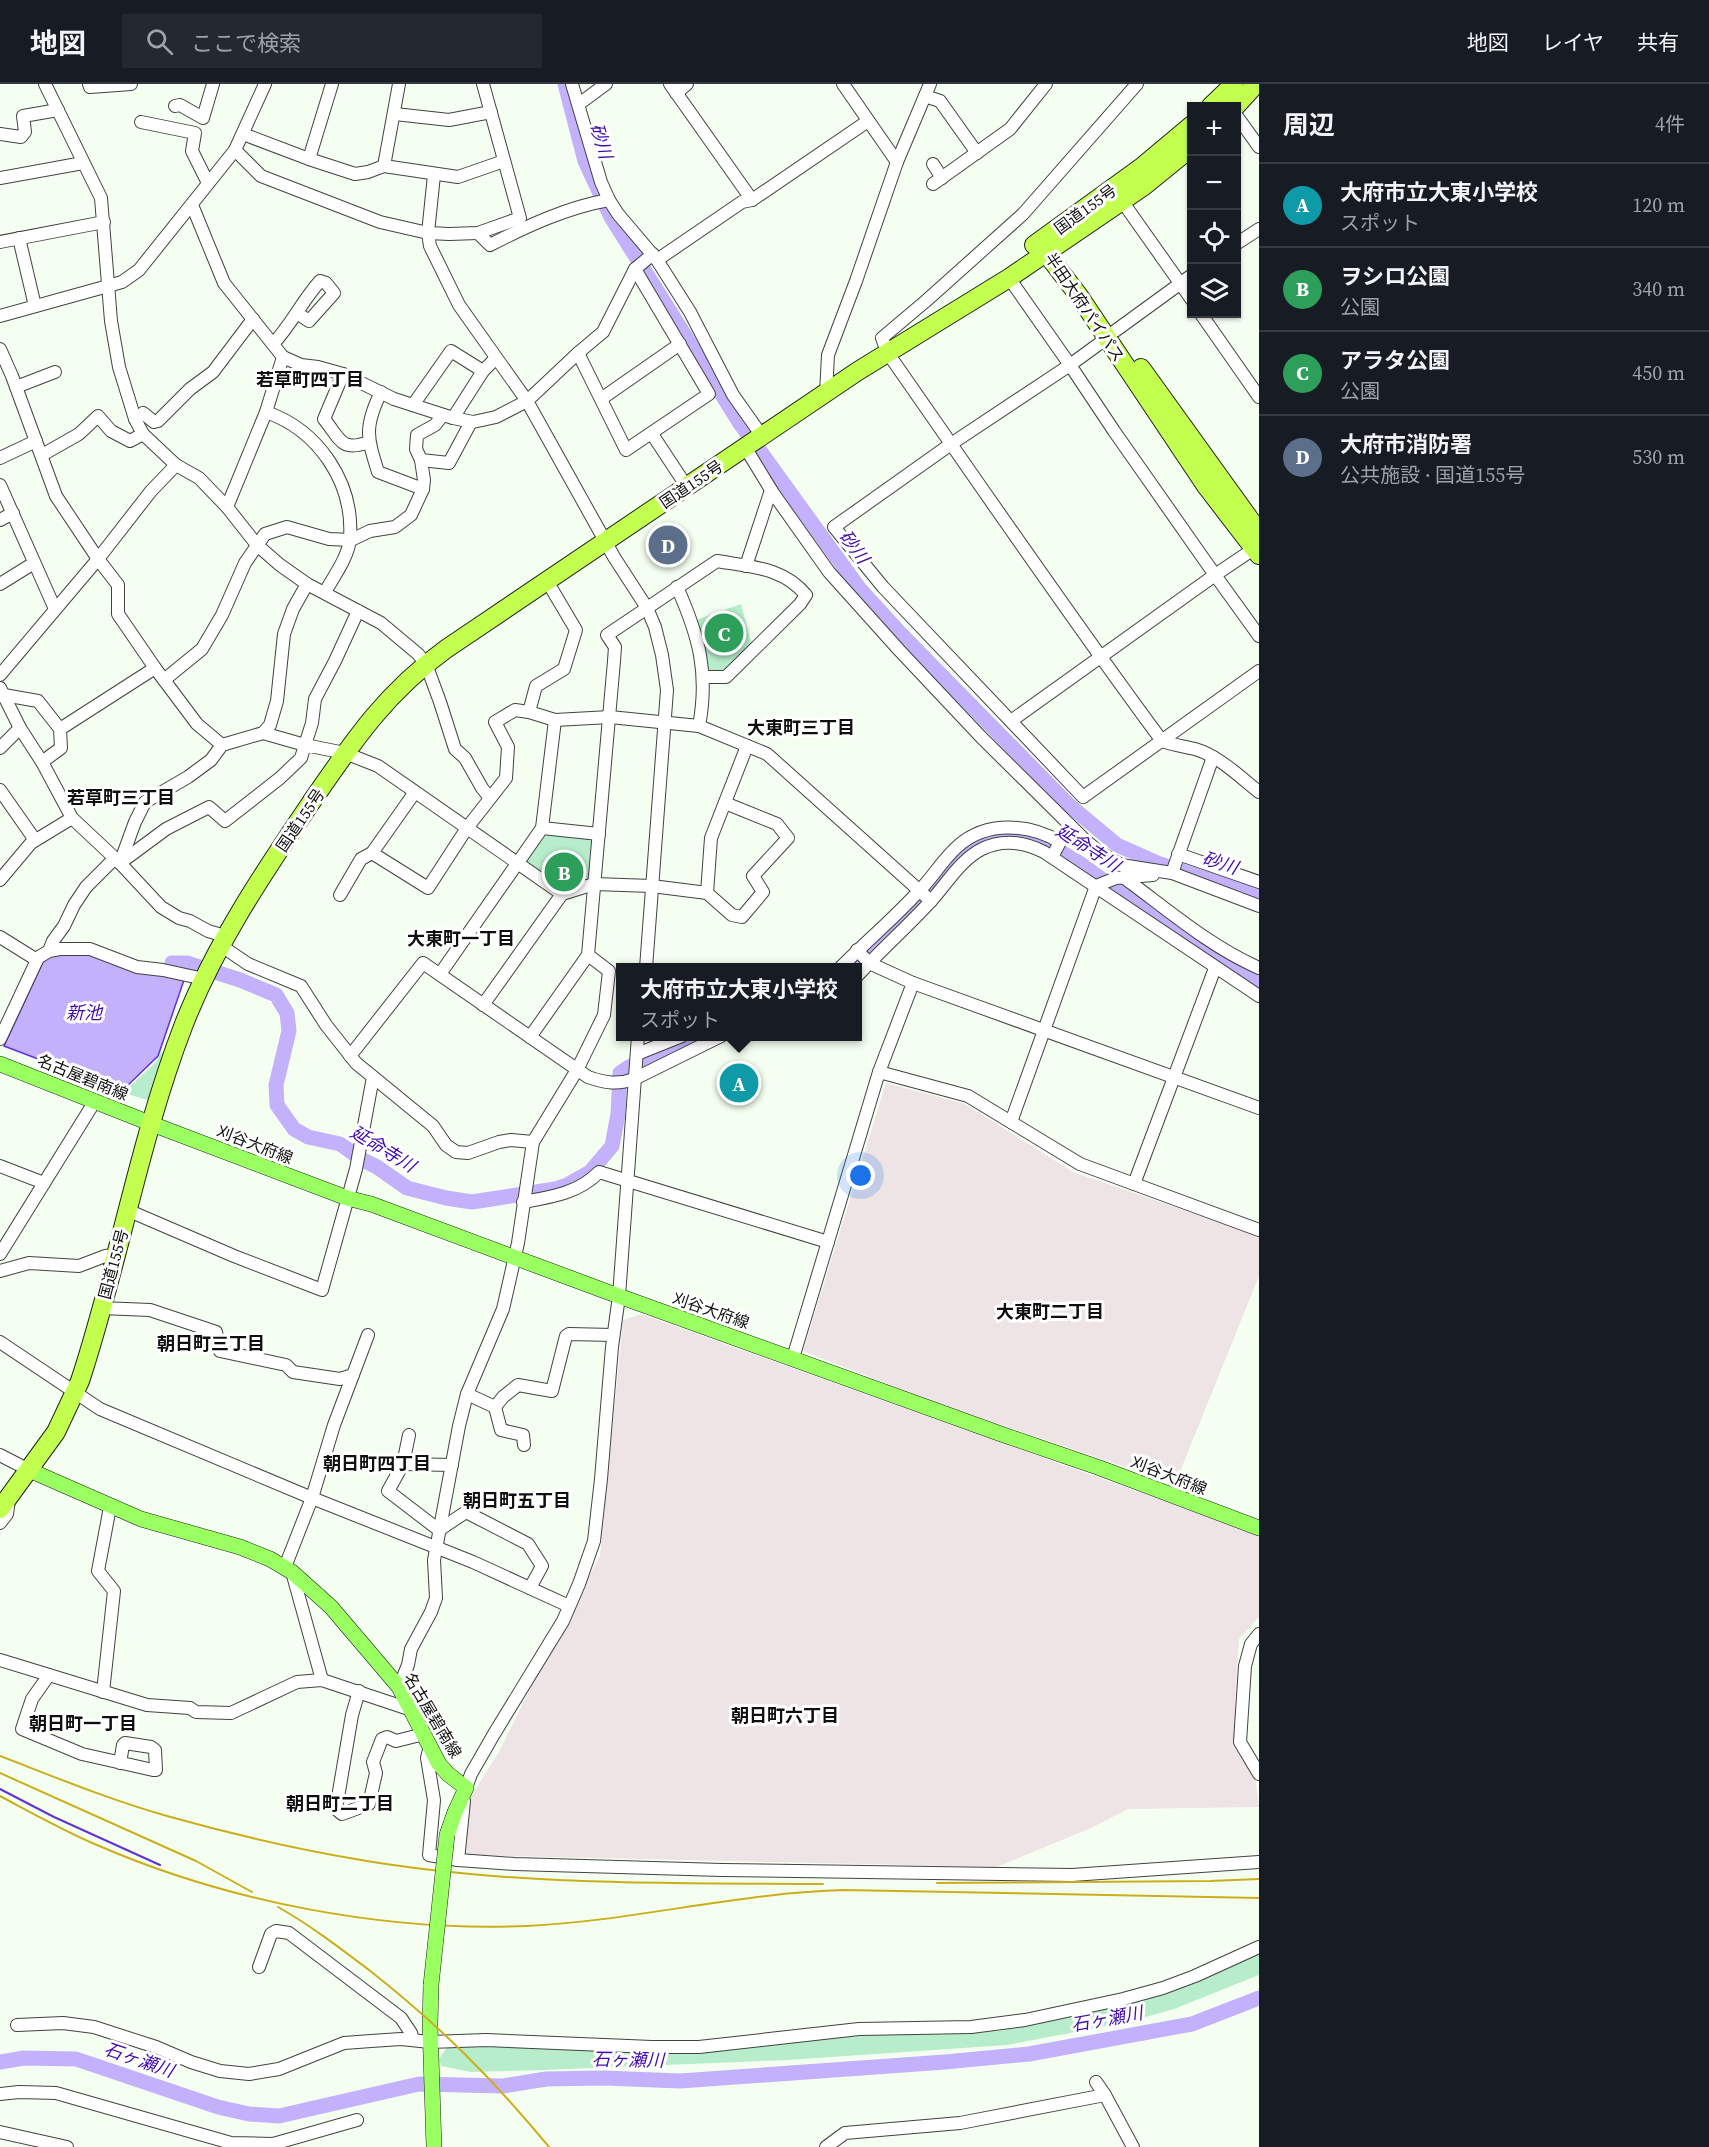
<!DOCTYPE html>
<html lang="ja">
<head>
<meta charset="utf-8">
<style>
  :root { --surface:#171b24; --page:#242831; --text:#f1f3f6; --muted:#9ea1a6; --line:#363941; --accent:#cbae1b }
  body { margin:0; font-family:"Source Serif 4","Noto Sans JP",serif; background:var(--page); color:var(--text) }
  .controls { position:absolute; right:18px; top:18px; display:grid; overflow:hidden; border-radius:0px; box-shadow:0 2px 4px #0004 }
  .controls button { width:54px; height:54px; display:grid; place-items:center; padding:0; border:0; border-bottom:2px solid var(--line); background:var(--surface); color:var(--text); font:30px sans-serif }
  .you { position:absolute; left:861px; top:1092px; width:21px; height:21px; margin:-15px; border:4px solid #fff; border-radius:50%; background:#1a73e8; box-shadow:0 0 0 9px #1a73e833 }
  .badge { display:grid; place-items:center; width:39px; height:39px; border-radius:50%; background:var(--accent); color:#fff; font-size:20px; font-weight:700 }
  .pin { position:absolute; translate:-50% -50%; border:3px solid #fff; box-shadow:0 2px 6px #0006 }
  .popup { position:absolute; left:616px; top:879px; width:246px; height:78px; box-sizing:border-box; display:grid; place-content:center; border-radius:0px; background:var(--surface); filter:drop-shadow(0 2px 4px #0005); font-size:20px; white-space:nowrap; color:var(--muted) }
  .popup b { font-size:22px; color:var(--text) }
  .popup::after { content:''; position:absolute; left:50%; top:100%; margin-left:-12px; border:12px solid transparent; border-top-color:var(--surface) }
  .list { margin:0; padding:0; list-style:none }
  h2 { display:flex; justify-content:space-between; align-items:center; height:78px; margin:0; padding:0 24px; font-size:26px }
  h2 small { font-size:20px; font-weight:400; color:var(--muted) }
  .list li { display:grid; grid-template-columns:39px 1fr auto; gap:18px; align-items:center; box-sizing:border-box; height:84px; padding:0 24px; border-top:2px solid var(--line) }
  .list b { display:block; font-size:22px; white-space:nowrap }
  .list p { margin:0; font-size:20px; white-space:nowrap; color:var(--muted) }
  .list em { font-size:20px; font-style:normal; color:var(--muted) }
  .icon { flex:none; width:33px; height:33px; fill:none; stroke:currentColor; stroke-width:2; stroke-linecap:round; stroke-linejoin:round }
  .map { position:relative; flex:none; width:1259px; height:2063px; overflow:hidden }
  header { display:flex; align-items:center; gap:36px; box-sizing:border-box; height:84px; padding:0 30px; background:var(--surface); border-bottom:2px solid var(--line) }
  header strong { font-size:28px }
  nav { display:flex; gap:33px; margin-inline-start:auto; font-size:21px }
  .search { width:420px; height:54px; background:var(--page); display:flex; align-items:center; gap:15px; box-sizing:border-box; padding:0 21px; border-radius:0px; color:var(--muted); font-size:22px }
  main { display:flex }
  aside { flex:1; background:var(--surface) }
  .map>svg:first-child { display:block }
  .industrial { fill:#eee3e5 }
  .green { fill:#b7edcb }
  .water { fill:#c4b1fb; stroke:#6132d8; stroke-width:1.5 }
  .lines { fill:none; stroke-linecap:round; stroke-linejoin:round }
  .stream { stroke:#6132d8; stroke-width:2 }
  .river { stroke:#c4b1fb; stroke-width:15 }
  .minor-casing { stroke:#424242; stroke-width:14 }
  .major-casing { stroke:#202020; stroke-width:16 }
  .highway-casing { stroke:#202020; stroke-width:20 }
  .minor { stroke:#fff; stroke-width:12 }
  .major { stroke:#9aff61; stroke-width:15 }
  .highway { stroke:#c3ff4f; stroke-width:18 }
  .rail { stroke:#cbae1b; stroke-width:2 }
  .major-bridge-casing { stroke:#202020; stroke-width:16; stroke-linecap:butt }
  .major-bridge { stroke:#9aff61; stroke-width:15 }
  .labels { text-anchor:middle; stroke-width:6; stroke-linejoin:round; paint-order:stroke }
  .street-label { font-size:16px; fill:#0f0f0f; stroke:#fff }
  .water-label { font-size:18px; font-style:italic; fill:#400dab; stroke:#fff }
  .neighbourhood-label { font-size:18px; font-weight:bold; fill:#0f0f0f; stroke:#fff }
</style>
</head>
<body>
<header>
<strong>地図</strong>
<div class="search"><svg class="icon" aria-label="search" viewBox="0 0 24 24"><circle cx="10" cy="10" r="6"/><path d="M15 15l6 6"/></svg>ここで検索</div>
<nav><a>地図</a><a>レイヤ</a><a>共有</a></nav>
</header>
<main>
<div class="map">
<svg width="1259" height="2063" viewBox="0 0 1259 2063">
  <rect width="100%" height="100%" fill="#f5fff1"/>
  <g class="industrial">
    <path d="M886 999 965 1020 1073 1088 1259 1152V1192L1175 1400 926 1315 803 1267Z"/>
    <path d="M641 1230 1259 1451V1533L1239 1555 1235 1616 1236 1662 1255 1692 1259 1723 1128 1725 1091 1744 997 1783 464 1771 467 1719 499 1668 551 1563 600 1472 623 1236Z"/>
  </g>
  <g class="green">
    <path d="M741 520 752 562 725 589 709 590 696 536Z"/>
    <path d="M545 749 596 752 591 799 563 807 523 778Z"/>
    <path d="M161 968 165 969 148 1016 123 1009 156 978Z"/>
    <path d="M1259 1867V1891L1174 1925 1132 1937 1007 1961 787 1976 542 1986 471 1988 441 1982 439 1975 448 1962 505 1960 647 1967 863 1950 998 1947 1020 1943 1165 1908Z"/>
  </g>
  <path class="water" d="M55 870H97L184 896 158 972 122 1007 4 962 43 878Z"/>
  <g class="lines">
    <path class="stream" d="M0 1705 54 1733 160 1781"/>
    <g class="river">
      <path d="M565 0 585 77 611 133 739 338 859 504 900 549 1069 721 1117 761 1160 780 1259 812"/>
      <path d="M852 884 911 828 945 787 971 763 998 751 1013 750 1034 752 1081 780 1169 845 1232 883 1259 897"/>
      <path d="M169 892 172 879H187L240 896 276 911 287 929 289 947 276 1001 277 1021 294 1045 308 1053 340 1060 361 1075 377 1083 407 1104 446 1114 472 1118 555 1105 567 1101 590 1088 612 1062 618 1030 620 989 629 983 702 952"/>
      <path d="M0 1978 24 1974 76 1975 218 2023 249 2030 279 2032 419 2000 503 2002 546 1995 604 1994 680 1997 945 1978 1029 1970 1192 1940 1259 1914"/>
    </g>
    <g class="minor-casing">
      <g id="minor">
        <path d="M45 0 101 114 111 237 119 283 135 335 143 350 176 381 199 394 227 423 257 461 280 481 307 500 381 539 418 570 426 580 440 618 455 665 465 674 482 704 490 714"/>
        <path d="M89 0 90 3 131 0"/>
        <path d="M572 0 601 98 609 116 618 130 657 176 690 228 733 311 762 352"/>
        <path d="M670 0 752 116"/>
        <path d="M843 0 897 78"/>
        <path d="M1137 0 1023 130 927 216 882 254 887 268C978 398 1067 529 1162 657 1173 661 1183 662 1195 665 1219 672 1240 693 1259 708"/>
        <path d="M676 9 687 0"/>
        <path d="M925 12 940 17 977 69"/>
        <path d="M579 20 606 0"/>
        <path d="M175 22 180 21 203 34 213 0"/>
        <path d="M395 30 449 36 491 28"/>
        <path d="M1236 31 1259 63"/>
        <path d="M141 38 195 49 192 67 208 99"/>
        <path d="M0 50 21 53 25 48 23 32 58 26"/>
        <path d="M243 50 309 75 355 90 368 88 384 82 458 93 504 77"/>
        <path d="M235 66 261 92 380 138 428 149 449 150 478 149 520 134 483 0"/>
        <path d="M309 75 332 0"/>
        <path d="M933 80 942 94"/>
        <path d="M384 82 399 0"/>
        <path d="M434 91 428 149 430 162 459 221 527 317 614 473 647 524 655 543 662 571 667 606 646 884"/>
        <path d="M0 94 83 79"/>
        <path d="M933 100 1010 45 1046 0"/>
        <path d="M1122 117 1192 216"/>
        <path d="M192 121 224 199 283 273 301 281 318 283 343 290 394 315 453 334 473 338 496 333 527 317 578 269 603 248 635 185 653 170"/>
        <path d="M478 149 490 161C527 142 568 123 609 116"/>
        <path d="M19 154 35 222"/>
        <path d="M0 158 104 138"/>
        <path d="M1236 160 1259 145"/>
        <path d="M657 176 742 118 752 116 868 37"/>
        <path d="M1009 194 1070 281 951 360 834 443 883 503 1083 713 1259 587"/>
        <path d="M1201 230 1259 313"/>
        <path d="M0 232 108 202 122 198 139 186 235 66 265 0"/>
        <path d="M1115 247 1192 191"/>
        <path d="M273 260C291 241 302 217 320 197L326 199 334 209 309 237 297 229"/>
        <path d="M0 265 12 292 56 412 98 475 118 501V530L155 584"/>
        <path d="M578 269 626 366 709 310 635 185"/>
        <path d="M343 290 324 335C341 356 341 368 369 358"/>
        <path d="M16 303 55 288"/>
        <path d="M381 308C364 343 367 353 378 388L423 405"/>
        <path d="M826 309 828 271 856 197 897 78 930 0"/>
        <path d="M601 315 680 260"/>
        <path d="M413 321 451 267 483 287"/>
        <path d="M266 328C318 346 354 398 350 454 349 472 334 492 325 508"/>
        <path d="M453 334 483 287 496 274"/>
        <path d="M135 335 143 329 154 338 158 337 190 305 213 288 253 235"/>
        <path d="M652 350 687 403"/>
        <path d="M745 363 773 409 829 488 899 566 981 653 1084 755 1098 767 1121 781 1172 789 1259 822"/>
        <path d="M42 371 79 350 98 332 111 347 130 357 143 350"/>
        <path d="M0 374 36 357"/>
        <path d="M421 376 449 379 471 338"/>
        <path d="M0 401 55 525"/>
        <path d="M227 423 266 328 283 273"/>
        <path d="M0 436 13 429"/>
        <path d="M1258 462 1215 491 1259 552"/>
        <path d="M746 482 771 406"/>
        <path d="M0 500 34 479"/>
        <path d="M677 503C699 552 709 589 699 642L767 670 931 817"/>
        <path d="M0 591 98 475 151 407 176 381"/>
        <path d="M164 596 197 640 222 661"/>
        <path d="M0 604 20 644 42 678 72 734 120 779 161 823 179 834 190 837 208 847 225 852"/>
        <path d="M4 611 38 617 60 645"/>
        <path d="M529 628 536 602 564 585 576 546 547 497"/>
        <path d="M1011 637 1215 491 1114 347 1070 281 1107 254"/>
        <path d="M263 649 305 661 312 639 315 615 335 577 358 527"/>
        <path d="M0 664 20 644"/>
        <path d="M42 678 61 664 60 645 155 584 164 596 202 565 222 531 245 479 265 450 287 443 329 455 351 456 370 447 395 443 411 431 423 405 424 396 421 376 416 365 417 351 435 341 443 331"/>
        <path d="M0 706 35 756"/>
        <path d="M542 744 599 750"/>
        <path d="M372 769 428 804 467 744 506 694 508 663 495 638 515 626 529 628 555 636 610 633 699 642"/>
        <path d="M1178 770 1259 798"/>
        <path d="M120 779 166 745 209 723 225 737 280 694 301 674 305 661 345 669 378 682 562 810"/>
        <path d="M120 779 135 738 145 718 188 693 211 676 222 661 263 649 270 641 277 617 284 550 293 525 307 500"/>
        <path d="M1172 789 1213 673"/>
        <path d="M1123 793C1167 825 1209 862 1259 884"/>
        <path d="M0 796 31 759 72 734"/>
        <path d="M707 809 711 754 747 662"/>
        <path d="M340 811 361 775 372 769 415 708"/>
        <path d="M0 853 37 876"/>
        <path d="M220 861 248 880 301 902 326 941 356 979 433 1042 446 1061 456 1068 468 1069 499 1058 511 1056 533 1058"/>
        <path d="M857 866 869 879 913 899 1259 1024"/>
        <path d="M49 867 53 857 64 842 74 821 86 803 115 774"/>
        <path d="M840 884C866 858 894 834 919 807 933 793 943 775 958 762 987 736 1030 740 1060 758L1052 773"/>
        <path d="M440 890 542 744 555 636"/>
        <path d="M858 891C881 866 907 843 930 818 946 801 960 776 982 765 1002 755 1024 758 1044 768L1259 912"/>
        <path d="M483 921 562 810 594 800 652 802 707 809 732 831 742 833 763 808 753 792 788 754 777 740 725 719"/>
        <path d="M530 953 588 871 614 577 615 563 607 551 717 477C751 483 783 483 806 511L800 520 726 593H704"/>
        <path d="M0 955 37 876 39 873 49 867 60 865H90L137 883 163 886 204 895"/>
        <path d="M637 970 682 952"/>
        <path d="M350 972 423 879 588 993C605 999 618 1001 634 995L721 952"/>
        <path d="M879 988 968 1012 1080 1080 1259 1146"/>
        <path d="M1011 1038 1096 802 1116 794 1153 791"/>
        <path d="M0 1082 44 1099"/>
        <path d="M1134 1100 1215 884"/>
        <path d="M523 1118C551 1113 579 1109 599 1088L828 1158"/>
        <path d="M127 1126 234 1172 322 1206 356 1085 373 993"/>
        <path d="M0 1170 95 1017"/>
        <path d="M0 1187 29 1179 79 1182 105 1172 115 1171"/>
        <path d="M101 1224 150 1226 216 1248 220 1267 286 1281 293 1288 340 1295 353 1291"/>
        <path d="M0 1258 100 1325 312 1414 473 1478 569 1522"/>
        <path d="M793 1274 879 988 913 899"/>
        <path d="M467 1310 495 1323 501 1346 523 1351 524 1361"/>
        <path d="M495 1323 503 1313 518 1301 552 1307 566 1252 569 1250 613 1251"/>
        <path d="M409 1351 403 1380 388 1407 439 1446 466 1428 528 1460 542 1482 530 1504"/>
        <path d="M0 1371 29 1386"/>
        <path d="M374 1377 403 1380 452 1381"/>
        <path d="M0 1439 7 1430 9 1415"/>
        <path d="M285 1483 312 1414 334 1341 368 1251"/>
        <path d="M292 1488 322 1596"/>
        <path d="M1259 1550 1251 1560 1245 1582 1240 1658 1259 1690"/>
        <path d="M0 1576 147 1621 190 1624 196 1628 231 1629 297 1598 322 1596 412 1626"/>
        <path d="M49 1591 32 1615 22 1645 82 1670 153 1686H156L155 1666 151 1663 125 1659 123 1661 120 1679"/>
        <path d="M399 1603 408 1581 411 1565 431 1528 436 1514 434 1476 459 1342 467 1310 503 1225 518 1159 533 1058 577 986 604 931 609 887 588 871"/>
        <path d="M359 1607 352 1631 336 1725 342 1730 369 1720 376 1689 373 1678 382 1655 387 1653 396 1657 424 1650"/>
        <path d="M103 1608 114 1507 98 1487 110 1423"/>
        <path d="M430 1662 427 1674 434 1716 429 1771 458 1776 515 1780 722 1786 1072 1791 1259 1778"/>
        <path d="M466 1704 471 1690 494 1650 563 1537 579 1500 594 1457 601 1395 612 1263 619 1212 638 952"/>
        <path d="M458 1776 464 1717"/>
        <path d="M259 1883 271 1850 276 1847 289 1849 401 1934 411 1949 413 1956"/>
        <path d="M17 1941 63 1939 94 1943 156 1963 191 1978 220 1987 249 1990 279 1985 344 1959 371 1957 401 1955 430 1958 486 1956 652 1963H699L859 1945 971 1943 1025 1936 1123 1915 1163 1904 1195 1892 1259 1863"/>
        <path d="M1096 1998 1105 2011 1133 2063"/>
        <path d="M0 2010 19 2008 56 2009 231 2059 273 2060 357 2036"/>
        <path d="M0 2048 67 2063"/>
        <path d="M826 2063 845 2049 960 2039 1105 2011"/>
      </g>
    </g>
    <g class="major-casing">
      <g id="major">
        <path d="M0 980 152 1040 347 1114 371 1120 605 1207 1001 1350 1100 1384 1259 1444"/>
        <path d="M29 1386 141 1435 240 1463 270 1475 292 1488 331 1523 399 1603 439 1680 448 1690 466 1704 455 1728 447 1751"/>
        <path d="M431 1901 430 1942 434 2063"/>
      </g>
    </g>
    <g class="highway-casing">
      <g id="highway">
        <path d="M1211 22 1234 0"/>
        <path d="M1236 22 1256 0"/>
        <path d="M1042 156 1046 169 1079 212 1206 402 1259 471"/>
        <path d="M1034 161 1143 82 1192 41"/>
        <path d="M1141 284 1259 448"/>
        <path d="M0 1425 56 1348 80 1297C119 1179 139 1056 184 940 215 861 262 791 310 720 352 659 384 610 446 565L858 287 1009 194 1144 102 1192 63"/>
      </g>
    </g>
    <use href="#minor" class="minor"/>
    <use href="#major" class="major"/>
    <use href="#highway" class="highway"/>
    <g class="rail">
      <path d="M0 1672C55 1693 110 1716 167 1732 231 1750 296 1765 361 1776 514 1802 670 1799 823 1800"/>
      <path d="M0 1689 196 1777 252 1808"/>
      <path d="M0 1712C32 1729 64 1747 97 1761 228 1818 385 1848 527 1842 610 1838 692 1820 775 1811 797 1808 820 1807 843 1806L1259 1814"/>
      <path d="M937 1799 1210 1797 1259 1795"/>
      <path d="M278 1823C310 1841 340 1864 369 1886 438 1940 493 1995 549 2063"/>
    </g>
    <g class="major-bridge-casing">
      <path id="major-bridge" d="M431 1901 447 1751"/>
    </g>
    <use href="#major-bridge" class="major-bridge"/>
  </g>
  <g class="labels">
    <g class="street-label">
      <text transform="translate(1085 125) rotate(-36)" y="6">国道155号</text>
      <text transform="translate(1085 223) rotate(56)" y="6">半田大府パイパス</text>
      <text transform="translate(691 400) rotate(-34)" y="6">国道155号</text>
      <text transform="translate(300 736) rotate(-56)" y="6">国道155号</text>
      <text transform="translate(83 993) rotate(22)" y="6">名古屋碧南線</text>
      <text transform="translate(255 1060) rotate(21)" y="6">刈谷大府線</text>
      <text transform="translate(113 1180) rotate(-75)" y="6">国道155号</text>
      <text transform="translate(711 1226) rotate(19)" y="6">刈谷大府線</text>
      <text transform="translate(1169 1391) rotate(21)" y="6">刈谷大府線</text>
      <text transform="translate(433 1631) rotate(59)" y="6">名古屋碧南線</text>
    </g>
    <g class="water-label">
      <text transform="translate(601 57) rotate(73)" y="6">砂川</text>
      <text transform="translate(854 463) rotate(54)" y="6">砂川</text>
      <text transform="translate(1088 764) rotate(33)" y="6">延命寺川</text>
      <text transform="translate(1220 779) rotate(18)" y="6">砂川</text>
      <text x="84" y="935">新池</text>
      <text transform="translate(383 1065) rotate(31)" y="6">延命寺川</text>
      <text transform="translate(1107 1935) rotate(-10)" y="6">石ヶ瀬川</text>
      <text transform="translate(139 1976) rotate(19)" y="6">石ヶ瀬川</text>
      <text transform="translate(628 1976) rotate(1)" y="6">石ヶ瀬川</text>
    </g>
    <g class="neighbourhood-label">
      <text x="310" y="302">若草町四丁目</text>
      <text x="801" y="650">大東町三丁目</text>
      <text x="121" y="720">若草町三丁目</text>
      <text x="461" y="861">大東町一丁目</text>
      <text x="1050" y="1234">大東町二丁目</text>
      <text x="211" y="1266">朝日町三丁目</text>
      <text x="377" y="1386">朝日町四丁目</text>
      <text x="517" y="1423">朝日町五丁目</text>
      <text x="785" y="1638">朝日町六丁目</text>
      <text x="83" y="1646">朝日町一丁目</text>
      <text x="340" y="1726">朝日町二丁目</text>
    </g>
  </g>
</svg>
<div class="controls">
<button>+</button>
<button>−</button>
<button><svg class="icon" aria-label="locate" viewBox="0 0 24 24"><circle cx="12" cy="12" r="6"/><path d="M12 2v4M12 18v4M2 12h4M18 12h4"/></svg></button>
<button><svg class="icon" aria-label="layers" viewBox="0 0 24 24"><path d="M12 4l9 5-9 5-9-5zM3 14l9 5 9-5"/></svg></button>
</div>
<div class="you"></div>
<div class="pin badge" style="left:739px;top:999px;background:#0f9aa8">A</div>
<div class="popup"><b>大府市立大東小学校</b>スポット</div>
<div class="pin badge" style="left:564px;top:788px;background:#2e9e5b">B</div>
<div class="pin badge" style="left:724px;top:549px;background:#2e9e5b">C</div>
<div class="pin badge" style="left:668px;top:461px;background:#5c6f8a">D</div>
</div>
<aside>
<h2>周辺<small>4件</small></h2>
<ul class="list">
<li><span class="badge" style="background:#0f9aa8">A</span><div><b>大府市立大東小学校</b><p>スポット</p></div><em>120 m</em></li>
<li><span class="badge" style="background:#2e9e5b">B</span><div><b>ヲシロ公園</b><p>公園</p></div><em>340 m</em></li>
<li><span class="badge" style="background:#2e9e5b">C</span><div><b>アラタ公園</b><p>公園</p></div><em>450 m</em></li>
<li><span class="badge" style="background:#5c6f8a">D</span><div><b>大府市消防署</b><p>公共施設 · 国道155号</p></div><em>530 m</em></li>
</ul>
</aside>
</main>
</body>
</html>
